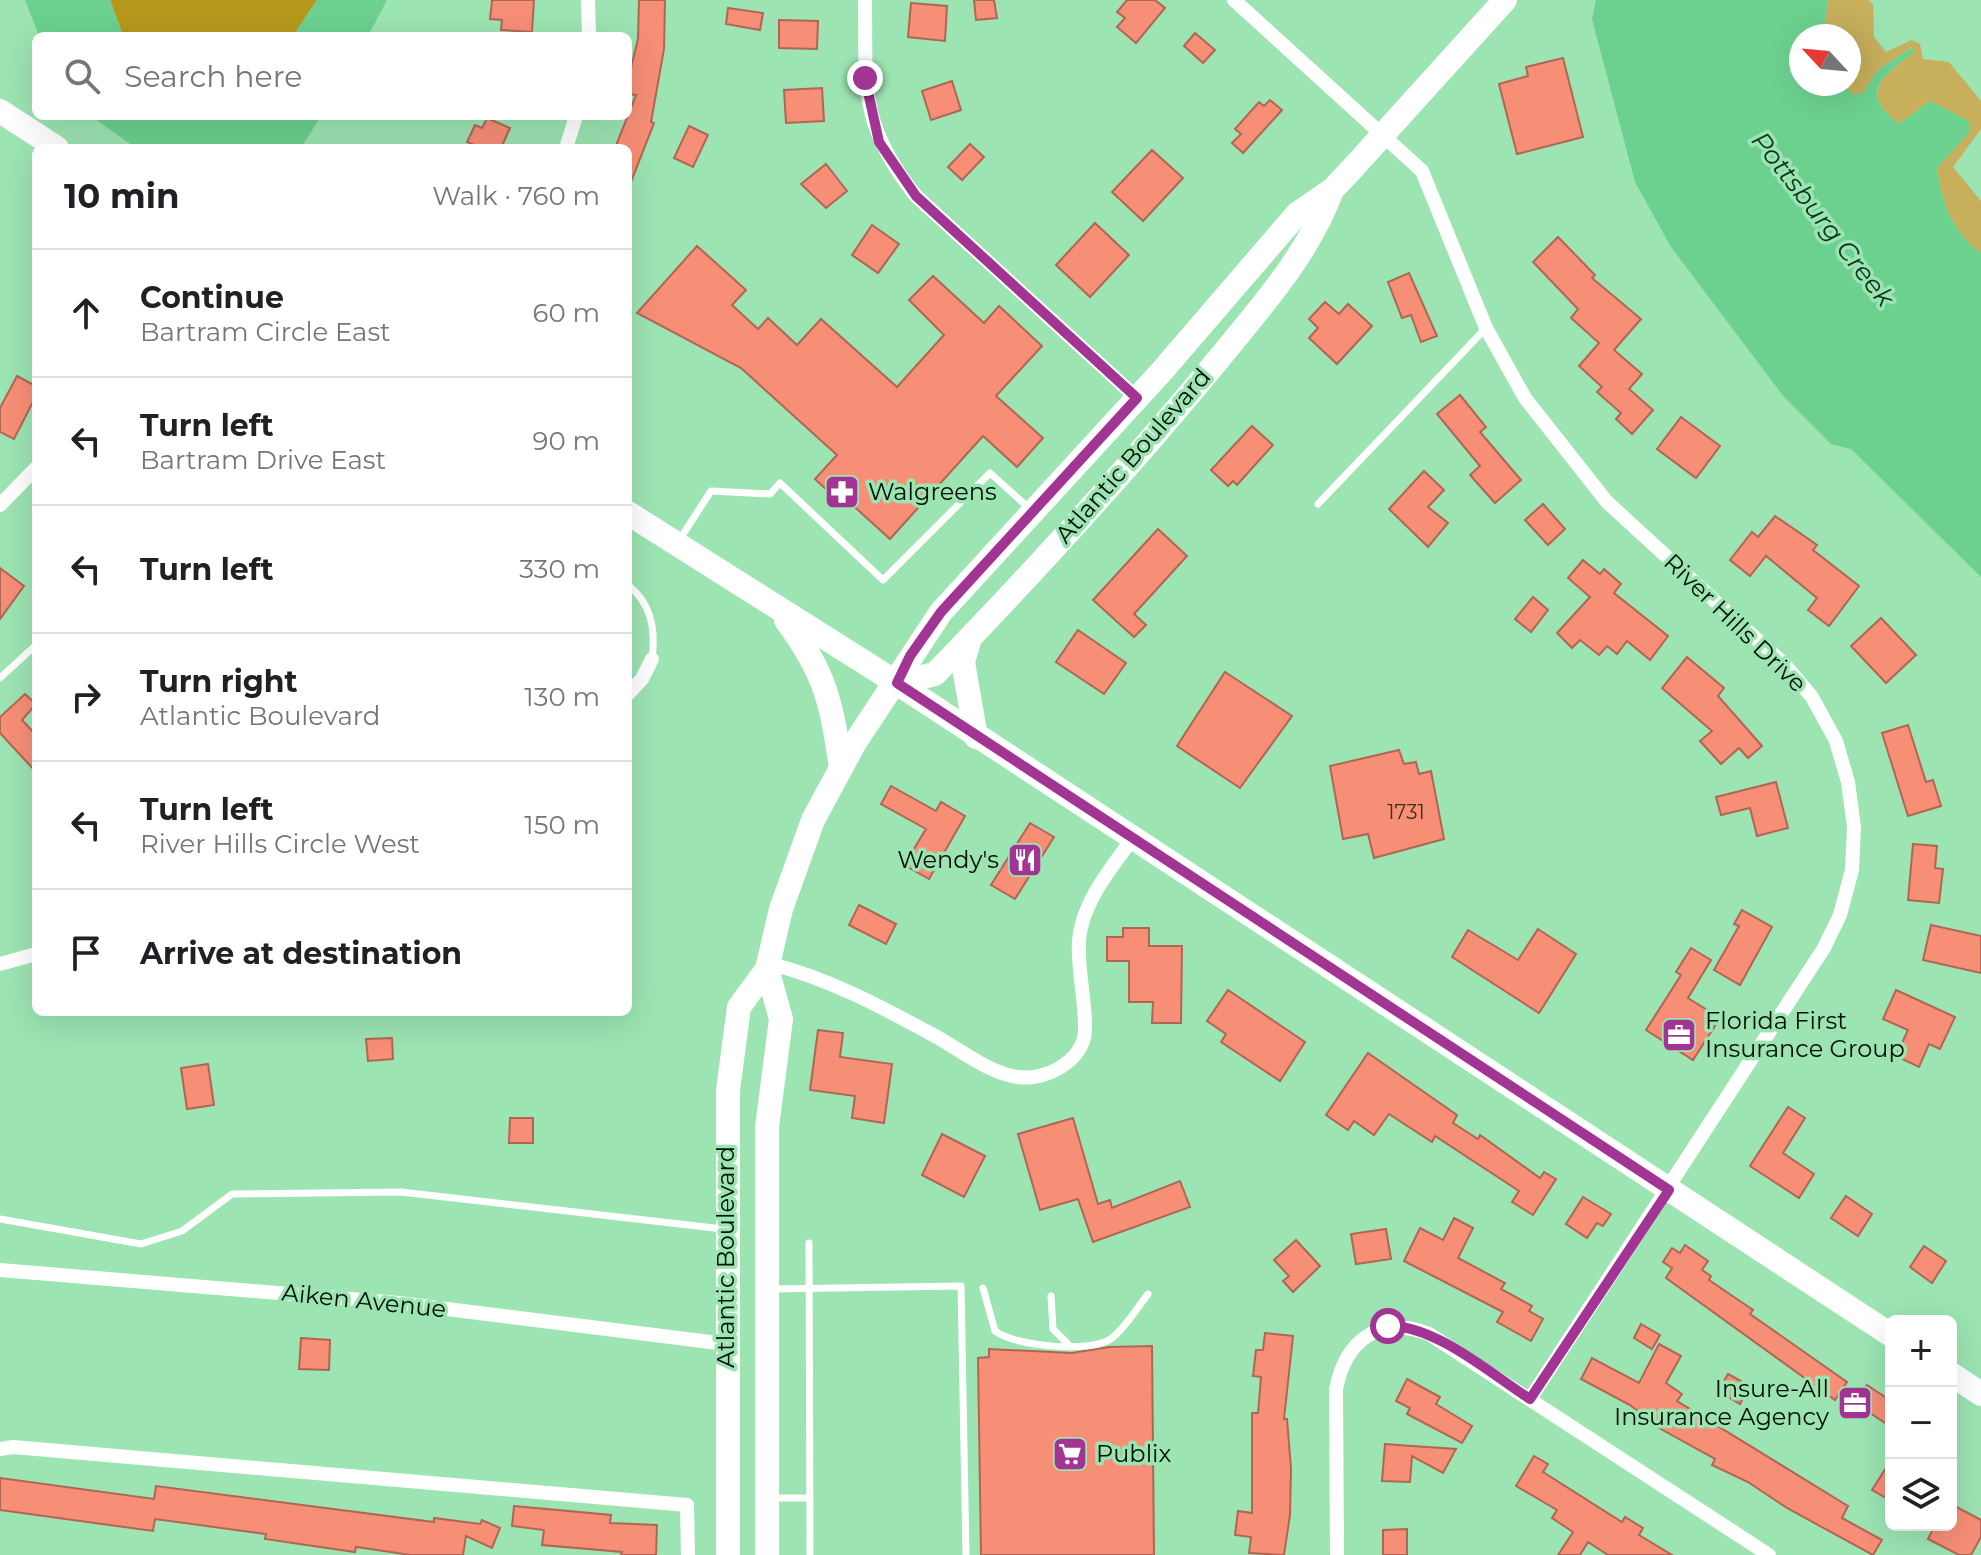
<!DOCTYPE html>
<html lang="en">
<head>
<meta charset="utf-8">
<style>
  :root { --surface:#fff; --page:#f6f6f6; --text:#202124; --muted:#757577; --line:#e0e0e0 }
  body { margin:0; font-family:Montserrat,sans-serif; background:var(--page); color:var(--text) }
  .controls { position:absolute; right:24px; bottom:24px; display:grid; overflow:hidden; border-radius:12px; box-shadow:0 8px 32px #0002 }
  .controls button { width:72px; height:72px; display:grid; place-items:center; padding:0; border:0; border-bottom:2px solid var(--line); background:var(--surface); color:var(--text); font:40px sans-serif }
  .compass { position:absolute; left:1789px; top:24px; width:72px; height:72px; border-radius:50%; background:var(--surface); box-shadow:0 8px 32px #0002; rotate:296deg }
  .stop { position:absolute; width:24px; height:24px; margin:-18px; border:6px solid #a23493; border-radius:50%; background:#fff }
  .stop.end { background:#a23493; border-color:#fff; box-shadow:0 2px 8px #0008 }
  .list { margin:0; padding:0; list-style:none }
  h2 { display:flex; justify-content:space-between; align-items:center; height:104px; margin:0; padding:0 32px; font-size:34px }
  h2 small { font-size:26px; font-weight:400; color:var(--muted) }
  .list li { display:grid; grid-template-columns:52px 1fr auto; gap:24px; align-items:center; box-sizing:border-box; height:128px; padding:0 32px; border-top:2px solid var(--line) }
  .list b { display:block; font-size:30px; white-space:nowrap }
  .list p { margin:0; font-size:26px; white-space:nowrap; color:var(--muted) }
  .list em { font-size:26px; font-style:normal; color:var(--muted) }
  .icon { flex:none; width:44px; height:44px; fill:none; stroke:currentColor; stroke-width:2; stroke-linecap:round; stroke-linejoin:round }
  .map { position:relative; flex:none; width:1981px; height:1555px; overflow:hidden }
  .search { position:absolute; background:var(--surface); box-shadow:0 8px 32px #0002; left:32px; top:32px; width:600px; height:88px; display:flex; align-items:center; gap:20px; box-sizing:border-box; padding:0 28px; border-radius:12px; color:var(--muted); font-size:30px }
  .panel { position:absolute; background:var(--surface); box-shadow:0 8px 32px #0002; left:32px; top:144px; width:600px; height:872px; border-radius:12px }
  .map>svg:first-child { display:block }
  .green { fill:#c7af5c }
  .forest { fill:#b6981d }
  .water { fill:#6cd08f }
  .building { fill:#f78e76; stroke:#b06655; stroke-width:2 }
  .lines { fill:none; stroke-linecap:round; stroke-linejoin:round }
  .lane { stroke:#fff; stroke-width:7 }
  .street { stroke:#fff; stroke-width:14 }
  .primary { stroke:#fff; stroke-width:24 }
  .route { stroke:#a23493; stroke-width:10 }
  .labels { text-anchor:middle; stroke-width:7; stroke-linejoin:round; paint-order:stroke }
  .number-label { font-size:20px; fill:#3e3020 }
  .street-label { font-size:24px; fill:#001103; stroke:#9ce4b2 }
  .poi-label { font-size:24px; fill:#001103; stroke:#9ce4b2; text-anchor:start }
  .water-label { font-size:26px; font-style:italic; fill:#09351c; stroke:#9ce4b2 }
</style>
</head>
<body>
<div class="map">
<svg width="1981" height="1555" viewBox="0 0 1981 1555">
  <rect width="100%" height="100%" fill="#9ce4b2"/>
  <path class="green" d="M1828 0H1868L1873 4 1874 37 1886 52 1912 40 1920 44 1923 59 1949 62 1981 101V129L1953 167 1981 201V253C1953 234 1941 201 1937 167L1968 133 1930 101 1899 124C1859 93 1882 77 1913 53L1912 47 1878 70 1863 93 1853 95 1845 84H1849V36H1830L1825 23Z"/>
  <path class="forest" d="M110 0H317L293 36H123Z"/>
  <g class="water">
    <path d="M25 0H110L123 36H39Z"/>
    <path d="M317 0H387L368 36H293Z"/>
    <path d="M1596 0H1828L1825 23 1830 36H1801V84H1845L1853 95 1863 93 1878 70 1913 47V53C1882 76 1858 94 1899 124L1930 101 1969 121V133L1937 168C1941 201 1953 234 1981 253V577L1851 449 1831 444 1784 397 1671 247 1635 182 1592 19Z"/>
    <path d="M91 116H321L304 143 294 148H136Z"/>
  </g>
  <g class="building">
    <path d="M492 0H534L532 32 501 30 502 20 490 19Z"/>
    <path d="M639 0H665L664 49 651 122 654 123 629 187 628 148H615L636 95 628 94V80L638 39Z"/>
    <path d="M974 0H994L997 18 976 20Z"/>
    <path d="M1127 0H1155L1165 8 1136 43 1117 27 1125 18 1117 12Z"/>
    <path d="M911 3 947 6 945 41 908 37Z"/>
    <path d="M728 8 763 13 760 30 726 24Z"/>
    <path d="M779 20 818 21 817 49 779 48Z"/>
    <path d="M1195 33 1215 50 1203 63 1184 46Z"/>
    <path d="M1563 58 1583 137 1517 154 1499 84 1528 76 1526 67Z"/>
    <path d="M952 81 961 110 931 120 922 91Z"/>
    <path d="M822 88 824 121 786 123 784 90Z"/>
    <path d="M1270 100 1282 110 1243 153 1232 143 1241 134 1235 129 1259 102 1264 106Z"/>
    <path d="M487 118 510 128 501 148H481L467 142 475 125 482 128Z"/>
    <path d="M689 126 708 135 693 167 674 158Z"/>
    <path d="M970 144 984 157 962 180 948 167Z"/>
    <path d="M1152 150 1183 178 1143 221 1112 192Z"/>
    <path d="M826 164 847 191 826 208 801 184Z"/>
    <path d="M1095 223 1129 255 1090 297 1056 265Z"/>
    <path d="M872 225 899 244 878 273 852 255Z"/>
    <path d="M1558 237 1595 275 1592 278 1641 319 1614 350 1642 374 1629 389 1653 410 1632 434 1616 419 1621 413 1597 392 1602 387 1579 366 1599 343 1571 318 1578 309 1533 262Z"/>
    <path d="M697 246 746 290 732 305 758 329 768 318 797 345 821 319 897 387 944 335 909 300 933 276 984 323 999 306 1042 346 996 396 1043 438 1017 467 983 436 890 539 848 501 844 506 815 479 837 455 741 368 637 313Z"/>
    <path d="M1409 273 1437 336 1421 342 1411 315 1402 318 1388 282Z"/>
    <path d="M1325 302 1339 314 1348 304 1372 326 1337 364 1309 338 1318 328 1309 319Z"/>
    <path d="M17 376 36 386V396L14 439 0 432V408Z"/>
    <path d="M1460 395 1486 427 1480 432 1521 480 1495 503 1470 475 1480 466 1437 414Z"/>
    <path d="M1681 417 1720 446 1696 478 1657 449Z"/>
    <path d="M1252 426 1273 445 1237 485 1233 481 1228 486 1211 470Z"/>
    <path d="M1424 471 1444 490 1428 507 1448 523 1428 547 1389 509Z"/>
    <path d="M1543 504 1565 529 1548 545 1525 520Z"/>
    <path d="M1775 516 1817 545 1813 550 1859 586 1829 626 1808 610 1817 598 1766 556 1750 576 1730 560 1752 532 1758 537Z"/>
    <path d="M1158 529 1187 556 1134 614 1146 625 1134 637 1093 600Z"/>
    <path d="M1583 560 1600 574 1604 569 1621 584 1614 593 1668 636 1650 660 1627 641 1617 654 1607 646 1599 655 1580 640 1572 648 1557 633 1590 597 1568 578Z"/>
    <path d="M0 568 24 586 0 619Z"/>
    <path d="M1533 597 1548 610 1531 632 1515 619Z"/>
    <path d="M1881 618 1916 655 1886 683 1851 646Z"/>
    <path d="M1078 630 1126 663 1104 694 1056 662Z"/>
    <path d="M1687 657 1724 688 1718 696 1762 746 1748 758 1739 748 1721 764 1700 741 1712 731 1662 688Z"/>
    <path d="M1225 672 1292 716 1240 788 1177 746Z"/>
    <path d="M25 694 36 704 22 720 36 735V772L0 733V717Z"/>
    <path d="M1908 725 1926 782 1933 780 1941 806 1908 816 1882 733Z"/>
    <path d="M1399 750 1404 764 1416 762 1419 774 1431 771 1444 839 1374 858 1368 834 1343 839 1330 766Z"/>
    <path d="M1776 782 1788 828 1757 836 1750 808 1721 815 1716 797Z"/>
    <path d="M891 786 936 811 941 802 965 816 929 879 904 865 926 829 881 804Z"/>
    <path d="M1030 823 1054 837 1015 899 991 885Z"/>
    <path d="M1913 844 1937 846 1935 868 1943 869 1939 903 1908 900Z"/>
    <path d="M859 905 896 924 886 944 849 925Z"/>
    <path d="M1742 910 1772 927 1740 985 1714 970 1739 926 1734 924Z"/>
    <path d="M1931 925 1981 936V973L1923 960Z"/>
    <path d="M1123 928H1149V946H1182L1181 1023H1152L1153 1002H1129V961H1107V937H1123Z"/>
    <path d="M1538 929 1576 954 1539 1013 1452 957 1468 930 1518 960Z"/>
    <path d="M1691 948 1711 960 1688 998 1720 1018 1693 1060 1646 1030 1681 975 1676 972Z"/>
    <path d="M1228 990 1305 1042 1280 1081 1221 1042 1226 1034 1207 1021Z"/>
    <path d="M1896 990 1955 1017 1940 1049 1929 1044 1919 1067 1896 1056 1908 1030 1883 1019Z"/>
    <path d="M818 1030 843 1033 840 1057 892 1064 884 1123 852 1118 855 1096 810 1090Z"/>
    <path d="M392 1038 393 1059 368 1061 366 1039Z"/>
    <path d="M1368 1053 1457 1115 1453 1123 1478 1139 1480 1135 1540 1178 1544 1172 1556 1179 1533 1215 1512 1202 1519 1191 1435 1136 1432 1142 1389 1114 1374 1135 1354 1121 1348 1130 1326 1115Z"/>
    <path d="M208 1064 214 1105 187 1109 181 1068Z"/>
    <path d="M1788 1107 1805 1118 1783 1153 1814 1174 1799 1198 1750 1166Z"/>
    <path d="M510 1118H533V1143H509Z"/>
    <path d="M1073 1118 1098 1204 1110 1200 1112 1208 1180 1181 1190 1207 1093 1242 1078 1199 1040 1210 1018 1134Z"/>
    <path d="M942 1134 985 1156 964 1197 922 1175Z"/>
    <path d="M1846 1196 1872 1214 1858 1236 1831 1218Z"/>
    <path d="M1583 1197 1611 1214 1603 1226 1597 1223 1587 1238 1566 1224Z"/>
    <path d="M1454 1218 1473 1228 1458 1258 1505 1283 1501 1289 1532 1306 1529 1311 1543 1319 1531 1341 1497 1322 1503 1312 1404 1261 1420 1228 1443 1240Z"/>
    <path d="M1386 1229 1391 1259 1356 1264 1351 1234Z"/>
    <path d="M1296 1240 1320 1266 1293 1292 1283 1281 1289 1276 1274 1260Z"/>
    <path d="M1685 1245 1708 1261 1702 1270 1711 1276 1709 1280 1753 1310 1750 1314 1847 1382 1835 1400 1666 1278 1672 1268 1663 1262 1672 1248 1680 1253Z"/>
    <path d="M1924 1246 1946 1261 1932 1283 1910 1267Z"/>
    <path d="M1641 1324 1660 1335 1652 1349 1634 1338Z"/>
    <path d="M1265 1333 1293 1336 1284 1419H1287L1291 1469 1290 1515 1284 1555 1249 1553 1251 1537 1235 1535 1238 1511 1252 1513V1413H1258L1261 1377 1253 1376 1256 1350H1263Z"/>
    <path d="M301 1338 330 1340 329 1370 299 1369Z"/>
    <path d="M1659 1344 1681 1356 1666 1383 1682 1394 1677 1401 1848 1506 1842 1518 1882 1540 1873 1555 1787 1508 1748 1482 1712 1465 1715 1459 1659 1428 1630 1405 1581 1379 1592 1358 1639 1383Z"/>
    <path d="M1152 1346 1154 1555H981L978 1358 989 1357V1349L1072 1353 1109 1347Z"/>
    <path d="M1728 1374 1750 1386 1740 1404 1718 1391Z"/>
    <path d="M1407 1379 1440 1397 1436 1404 1472 1426 1462 1443 1407 1414 1410 1408 1396 1401Z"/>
    <path d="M1867 1385 1891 1401V1427L1855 1403Z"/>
    <path d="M1385 1444 1412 1446 1456 1449 1443 1473 1412 1456 1410 1482 1382 1481Z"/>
    <path d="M1534 1456 1548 1464 1543 1472 1622 1522 1625 1517 1643 1528 1639 1535 1672 1555H1608L1588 1542 1580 1555H1558L1573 1532 1552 1518 1557 1510 1516 1486Z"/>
    <path d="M1891 1460V1490L1886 1498 1872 1490Z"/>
    <path d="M0 1478 154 1499 156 1486 434 1522V1518L480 1524 482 1520 500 1528 492 1548 466 1536 463 1555H411L356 1547 355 1552 265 1539 266 1534 155 1519 153 1531 0 1510Z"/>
    <path d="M1951 1504 1981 1520V1537L1971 1555H1959L1928 1539 1935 1525H1951Z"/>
    <path d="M514 1506 611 1515 610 1523 657 1525 656 1555H621L622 1552 542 1545 544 1530 512 1526Z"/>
    <path d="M1407 1529V1555H1383V1530Z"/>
  </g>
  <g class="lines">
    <g class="lane">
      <path d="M1318 504 1486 328"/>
      <path d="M678 542 711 491 770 494 780 483 883 580 990 473 1029 508"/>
      <path d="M628 585C651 603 656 631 652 659"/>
      <path d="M0 678 36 645"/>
      <path d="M0 1219 141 1244 182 1231 232 1194 401 1192 723 1229"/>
      <path d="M809 1243 810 1555"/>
      <path d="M983 1288 995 1331C1014 1346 1092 1354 1112 1338 1126 1327 1137 1308 1148 1294"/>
      <path d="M772 1289 961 1286 966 1555"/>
      <path d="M1051 1296 1053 1329 1068 1344"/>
      <path d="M772 1498H810"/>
    </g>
    <g class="street">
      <path d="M588 0 589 36"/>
      <path d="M865 0C866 87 859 125 916 196L1137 398"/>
      <path d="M1234 0 1422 171 1486 328 1525 398 1607 502 1785 665 1812 697 1836 741 1848 782 1854 827 1852 870 1840 915 1824 948 1530 1399"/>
      <path d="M566 148 576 116"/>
      <path d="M0 505 36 468"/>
      <path d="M628 694 642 679 652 659"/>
      <path d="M768 963C830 979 880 1006 935 1036 959 1049 989 1073 1017 1077 1045 1081 1083 1062 1085 1031 1086 1001 1077 970 1079 940 1082 902 1111 869 1132 839"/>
      <path d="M0 964 36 954"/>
      <path d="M0 1270 399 1303 726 1344"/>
      <path d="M0 1449 13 1447 687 1505 688 1555"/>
      <path d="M1337 1555 1336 1389C1346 1339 1380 1315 1429 1334L1769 1555"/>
    </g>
    <g class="primary">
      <path d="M0 111 57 148"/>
      <path d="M628 513 897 683 1891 1335"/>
      <path d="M786 620C826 674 831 702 841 767"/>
      <path d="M970 638 963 662 976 737"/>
      <path d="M897 683 935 674C1033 573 1128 469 1217 361 1260 308 1309 254 1332 190"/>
      <path d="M1951 1374 1981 1394"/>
      <path d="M728 1555V1090L739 1007 767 969 781 909 813 820 854 744 941 612 1162 371 1297 214 1332 190 1351 170 1505 0"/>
      <path d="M767 1555V1127L781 1019 767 969"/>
    </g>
  </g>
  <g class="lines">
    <path class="route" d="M865 78 879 142 916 196 1137 398 941 612 910 656 897 683 1669 1190 1530 1399C1491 1374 1435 1325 1388 1326"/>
  </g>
  <defs>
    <g id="pharmacy-square" transform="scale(1.8)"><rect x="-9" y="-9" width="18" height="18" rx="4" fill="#a23493" stroke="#9ce4b2"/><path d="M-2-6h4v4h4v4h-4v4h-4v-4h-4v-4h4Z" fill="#fff"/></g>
    <g id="restaurant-square" transform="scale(1.8)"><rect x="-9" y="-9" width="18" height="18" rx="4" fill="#a23493" stroke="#9ce4b2"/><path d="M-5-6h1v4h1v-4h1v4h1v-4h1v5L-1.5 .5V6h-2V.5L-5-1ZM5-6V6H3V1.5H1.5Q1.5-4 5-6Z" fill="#fff"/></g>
    <g id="office-square" transform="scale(1.8)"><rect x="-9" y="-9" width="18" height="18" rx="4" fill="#a23493" stroke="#9ce4b2"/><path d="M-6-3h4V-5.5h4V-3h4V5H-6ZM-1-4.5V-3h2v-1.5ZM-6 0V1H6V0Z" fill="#fff"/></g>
    <g id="supermarket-square" transform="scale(1.8)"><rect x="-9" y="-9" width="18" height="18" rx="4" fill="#a23493" stroke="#9ce4b2"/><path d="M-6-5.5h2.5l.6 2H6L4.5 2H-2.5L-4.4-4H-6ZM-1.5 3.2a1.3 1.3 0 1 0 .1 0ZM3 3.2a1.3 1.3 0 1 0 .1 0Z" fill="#fff"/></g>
  </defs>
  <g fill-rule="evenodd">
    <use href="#pharmacy-square" x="842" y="492"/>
    <use href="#restaurant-square" x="1025" y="860"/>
    <use href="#office-square" x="1679" y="1035"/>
    <use href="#office-square" x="1855" y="1403"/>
    <use href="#supermarket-square" x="1070" y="1454"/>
  </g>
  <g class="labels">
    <g class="number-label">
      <text x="1406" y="819">1731</text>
    </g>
    <g class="street-label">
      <text transform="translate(1133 456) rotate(-49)" y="8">Atlantic Boulevard</text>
      <text transform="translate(1735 623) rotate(44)" y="8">River Hills Drive</text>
      <text transform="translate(726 1257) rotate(-90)" y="8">Atlantic Boulevard</text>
      <text transform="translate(364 1301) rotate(6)" y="8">Aiken Avenue</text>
    </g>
    <g class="poi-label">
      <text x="868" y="500">Walgreens</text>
      <text x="999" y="868" text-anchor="end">Wendy's</text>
      <text x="1705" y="1029">Florida First<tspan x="1705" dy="28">Insurance Group</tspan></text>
      <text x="1829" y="1397" text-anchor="end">Insure-All<tspan x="1829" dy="28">Insurance Agency</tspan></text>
      <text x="1096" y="1462">Publix</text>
    </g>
    <g class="water-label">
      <text transform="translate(1823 219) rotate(52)" y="9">Pottsburg Creek</text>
    </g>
  </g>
</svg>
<div class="controls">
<button>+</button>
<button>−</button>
<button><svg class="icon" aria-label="layers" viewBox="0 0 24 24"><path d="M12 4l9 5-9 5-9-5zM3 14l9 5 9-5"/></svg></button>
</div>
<svg class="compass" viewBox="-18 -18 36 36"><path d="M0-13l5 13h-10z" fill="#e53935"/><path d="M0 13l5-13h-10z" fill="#757577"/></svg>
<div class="stop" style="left:1388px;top:1326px"></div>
<div class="stop end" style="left:865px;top:78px"></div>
<div class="search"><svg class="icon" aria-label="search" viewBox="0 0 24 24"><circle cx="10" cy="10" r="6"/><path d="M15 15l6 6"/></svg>Search here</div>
<section class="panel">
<h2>10 min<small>Walk · 760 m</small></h2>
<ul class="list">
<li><svg class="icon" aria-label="ahead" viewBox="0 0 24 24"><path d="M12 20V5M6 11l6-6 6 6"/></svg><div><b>Continue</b><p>Bartram Circle East</p></div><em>60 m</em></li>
<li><svg class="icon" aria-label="left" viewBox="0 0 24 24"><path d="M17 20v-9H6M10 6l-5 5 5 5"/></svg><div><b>Turn left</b><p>Bartram Drive East</p></div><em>90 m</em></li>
<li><svg class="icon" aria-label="left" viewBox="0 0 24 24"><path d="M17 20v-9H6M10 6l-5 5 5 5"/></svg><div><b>Turn left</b></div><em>330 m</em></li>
<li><svg class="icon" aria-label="right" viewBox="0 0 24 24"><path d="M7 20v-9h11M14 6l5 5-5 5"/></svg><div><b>Turn right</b><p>Atlantic Boulevard</p></div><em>130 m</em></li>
<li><svg class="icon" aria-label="left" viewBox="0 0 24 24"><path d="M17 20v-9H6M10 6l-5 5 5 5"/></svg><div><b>Turn left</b><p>River Hills Circle West</p></div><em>150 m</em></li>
<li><svg class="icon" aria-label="arrive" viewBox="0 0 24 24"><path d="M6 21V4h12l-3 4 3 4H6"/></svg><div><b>Arrive at destination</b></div></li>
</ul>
</section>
</div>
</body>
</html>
